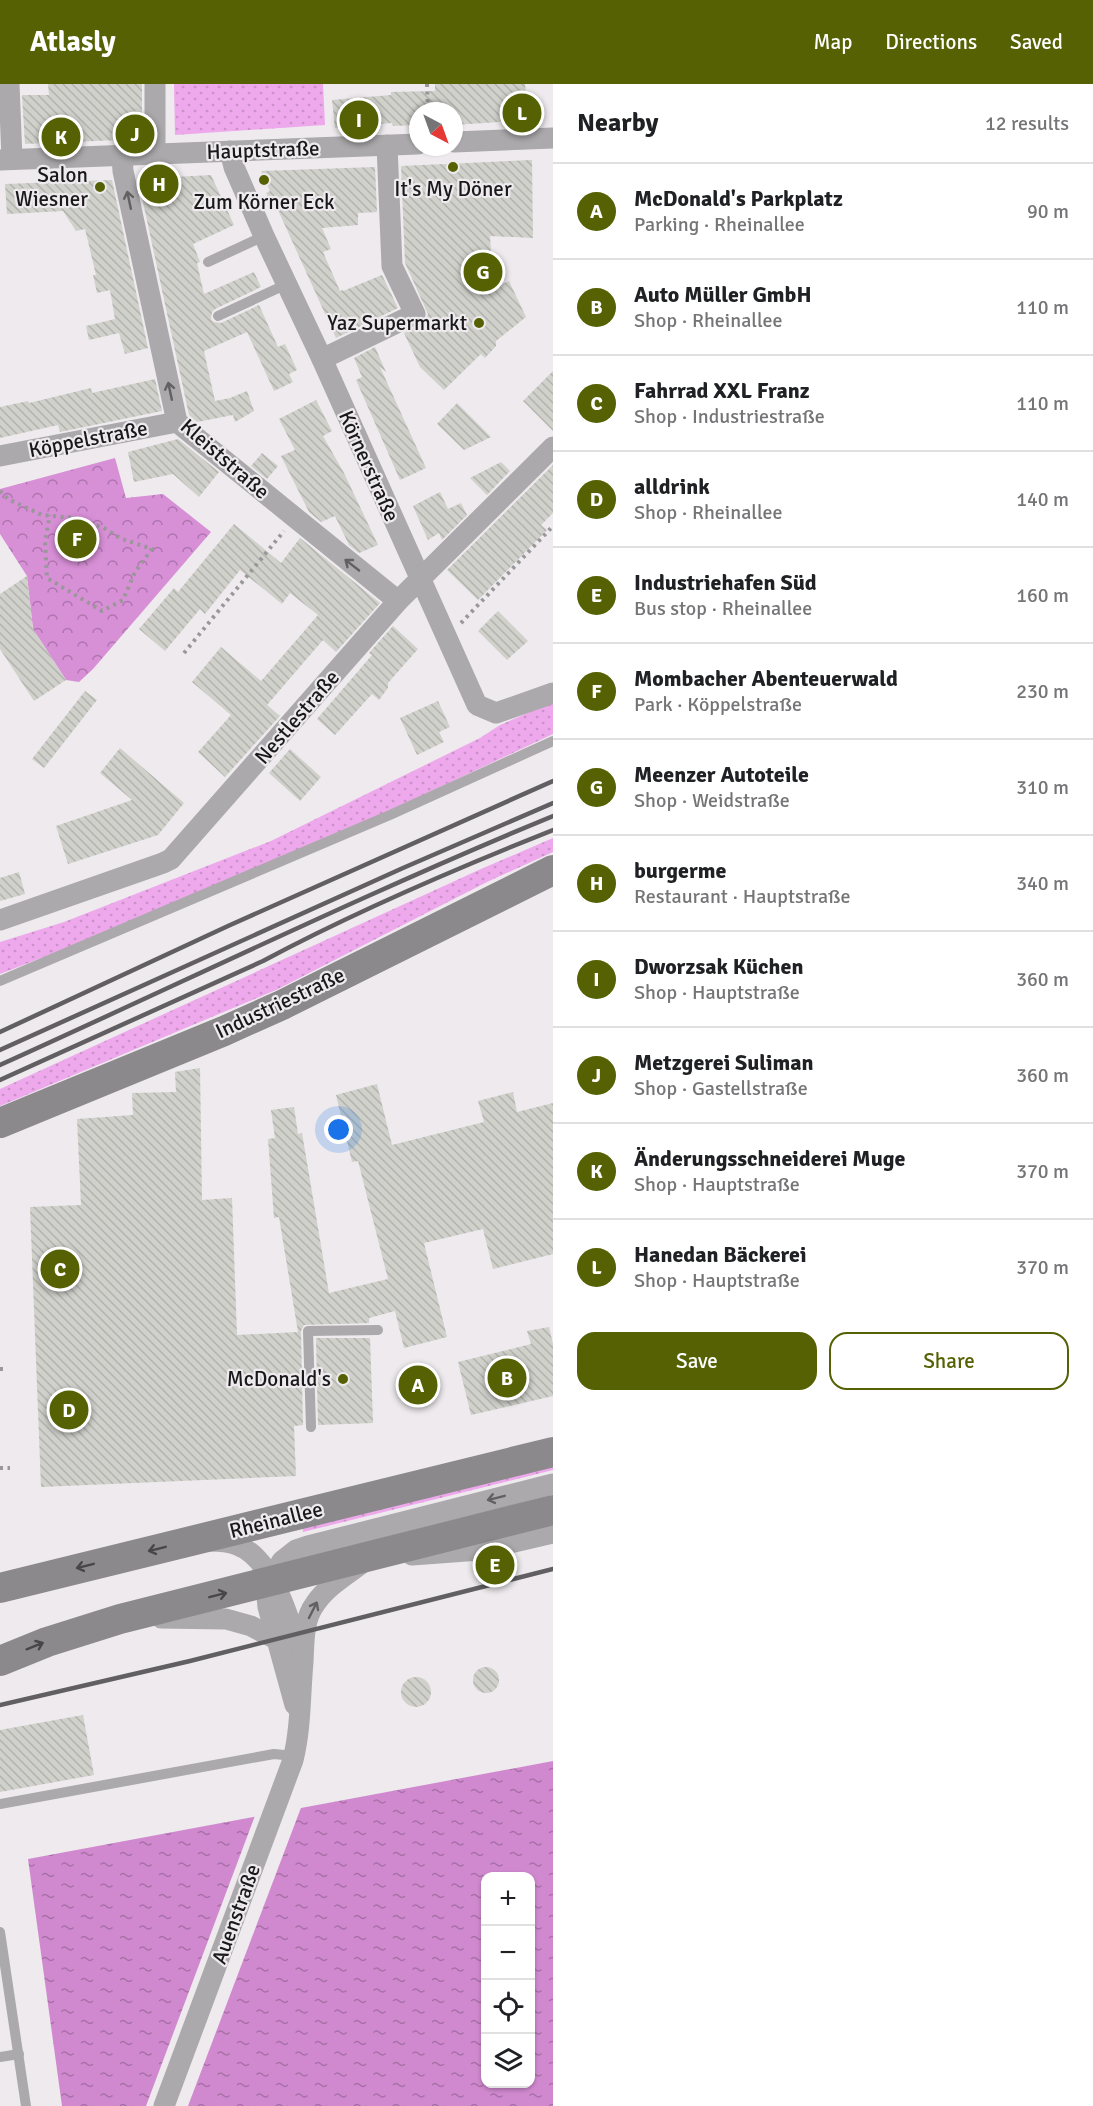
<!DOCTYPE html>
<html lang="en">
<head>
<meta charset="utf-8">
<style>
  :root { --surface:#fff; --page:#f6f6f6; --text:#202124; --muted:#757577; --line:#e0e0e0; --accent:#556102 }
  body { margin:0; font-family:Signika,sans-serif; background:var(--page); color:var(--text) }
  .controls { position:absolute; right:18px; bottom:18px; display:grid; overflow:hidden; border-radius:12px; box-shadow:0 2px 4px #0004 }
  .controls button { width:54px; height:54px; display:grid; place-items:center; padding:0; border:0; border-bottom:2px solid var(--line); background:var(--surface); color:var(--text); font:30px sans-serif }
  .compass { position:absolute; left:409px; top:18px; width:54px; height:54px; border-radius:50%; background:var(--surface); box-shadow:0 2px 4px #0004; rotate:139deg }
  .you { position:absolute; left:339px; top:1046px; width:21px; height:21px; margin:-15px; border:4px solid #fff; border-radius:50%; background:#1a73e8; box-shadow:0 0 0 9px #1a73e833 }
  .badge { display:grid; place-items:center; width:39px; height:39px; border-radius:50%; background:var(--accent); color:#fff; font-size:20px; font-weight:700 }
  .pin { position:absolute; translate:-50% -50%; border:3px solid #fff; box-shadow:0 2px 6px #0006 }
  .list { margin:0; padding:0; list-style:none }
  h2 { display:flex; justify-content:space-between; align-items:center; height:78px; margin:0; padding:0 24px; font-size:26px }
  h2 small { font-size:20px; font-weight:400; color:var(--muted) }
  .list li { display:grid; grid-template-columns:39px 1fr auto; gap:18px; align-items:center; box-sizing:border-box; height:96px; padding:0 24px; border-top:2px solid var(--line) }
  .list b { display:block; font-size:22px; white-space:nowrap }
  .list p { margin:0; font-size:20px; white-space:nowrap; color:var(--muted) }
  .list em { font-size:20px; font-style:normal; color:var(--muted) }
  .actions { display:flex; gap:12px; padding:18px 24px }
  .actions a { flex:1; padding:14px 0; border:2px solid var(--accent); border-radius:18px; text-align:center; font-size:21px; color:var(--accent) }
  .actions .main { background:var(--accent); color:#fff }
  .icon { flex:none; width:33px; height:33px; fill:none; stroke:currentColor; stroke-width:2; stroke-linecap:round; stroke-linejoin:round }
  .map { position:relative; flex:none; width:553px; height:2022px; overflow:hidden }
  header { display:flex; align-items:center; gap:36px; box-sizing:border-box; height:84px; padding:0 30px; background:var(--accent); color:#fff }
  header strong { font-size:28px }
  nav { display:flex; gap:33px; margin-inline-start:auto; font-size:21px }
  main { display:flex }
  aside { flex:1; background:var(--surface) }
  .map>svg:first-child { display:block }
  .grass { fill:url(#grass-dots) }
  .forest { fill:url(#forest-crowns) }
  .water { fill:url(#water-ripples); fill-rule:evenodd }
  .pier { fill:#eeeaee }
  .building { fill:url(#building-back-hatch) }
  .lines { fill:none; stroke-linecap:round; stroke-linejoin:round }
  .path { stroke:#999799; stroke-width:4; stroke-dasharray:3 4.5; stroke-linecap:butt }
  .lane { stroke:#aba9ab; stroke-width:10 }
  .street { stroke:#aba9ab; stroke-width:21 }
  .secondary { stroke:#8c898c; stroke-width:30 }
  .rail { stroke:#615f61; stroke-width:4.5 }
  .oneway { stroke:#626162 }
  .oneway2 { stroke:#484648 }
  .poi-dot { fill:#556102; stroke:#eeeaee; stroke-width:2 }
  .labels { text-anchor:middle; stroke-width:4.5; stroke-linejoin:round; paint-order:stroke }
  .street-label { font-size:21px; fill:#1a191a; stroke:#eeeaee }
  .poi-label { font-size:21px; fill:#1a191a; stroke:#eeeaee; text-anchor:end }
</style>
</head>
<body>
<header>
<strong>Atlasly</strong>
<nav><a>Map</a><a>Directions</a><a>Saved</a></nav>
</header>
<main>
<div class="map">
<svg width="553" height="2022" viewBox="0 0 553 2022">
  <defs>
    <pattern id="grass-dots" width="8" height="8" patternUnits="userSpaceOnUse" patternTransform="scale(1.5)"><rect width="8" height="8" fill="#eea8ec"/><path d="M2 2h.1M6 6h.1" fill="none" stroke="#cc90ca" stroke-width="1.8" stroke-linecap="round"/></pattern>
    <pattern id="forest-crowns" width="20" height="18" patternUnits="userSpaceOnUse" patternTransform="scale(1.5)"><rect width="20" height="18" fill="#d78fd6"/><path d="M2 6a3 3 0 1 1 6 0M12 15a3 3 0 1 1 6 0" fill="none" stroke="#ae74ad"/></pattern>
    <pattern id="water-ripples" width="26" height="14" patternUnits="userSpaceOnUse" patternTransform="scale(1.5)"><rect width="26" height="14" fill="#d089cf"/><path d="M2 4q2-2 4 0t4 0M15 11q2-2 4 0t4 0" fill="none" stroke="#a86fa7"/></pattern>
    <pattern id="building-back-hatch" width="6" height="6" patternUnits="userSpaceOnUse" patternTransform="scale(1.5)"><rect width="6" height="6" fill="#d0d1cb"/><path d="M-1 5l2 2M0 0l6 6M5-1l2 2" fill="none" stroke="#b2b3ae"/></pattern>
  </defs>
  <rect width="100%" height="100%" fill="#eeeaee"/>
  <g class="grass">
    <path d="M174 0H323L325 41 175 51Z"/>
    <path d="M553 618V650L240 797 0 890V858L64 838 271 757 480 654 500 641Z"/>
    <path d="M553 754V768L487 798 276 906 0 1022V1005L481 785Z"/>
    <path d="M553 1378V1386L303 1448 302 1440Z"/>
  </g>
  <path class="forest" d="M115 374 126 414 163 410 211 448 93 585 79 598 66 596 33 545 27 492 0 450V405Z"/>
  <path class="water" d="M553 1677V2022H62L28 1775ZM485 1792H530V2000H485Z"/>
  <path class="pier" d="M302 1721 188 2022H146L256 1729Z"/>
  <g class="building">
    <path d="M48 0H142V55L25 60 22 11H49Z"/>
    <path d="M435 0H525L528 36 454 41V27H416V41L393 42 392 39 335 44 332 16 391 11V8L435 7Z"/>
    <path d="M532 76 533 154 490 152 493 204 509 197 526 233 496 257V262L485 274 481 270 444 306 420 283 404 249 421 241 426 237 428 230 405 179 401 82Z"/>
    <path d="M375 83 377 128 358 129V141L322 144 331 165 323 168 340 207 343 206V207L382 191 398 224 336 254 278 126 275 127 266 109 270 107 261 87Z"/>
    <path d="M211 91 234 141 193 160 200 178 197 179 204 210 254 188 261 203 215 225 212 228 211 235 214 238 221 239 259 221 278 263 285 260 297 286 289 290 293 298 274 307 247 248 204 267 215 317 230 314 247 307 254 327 235 338 233 331 197 338 189 331 138 95Z"/>
    <path d="M112 96 148 264 125 270 119 249 89 256 86 242 115 235 110 206 97 209 93 191H96L85 145 76 147 63 127 7 130 5 100Z"/>
    <path d="M375 263 386 288 380 283 426 384 400 396 356 296 362 293 354 274Z"/>
    <path d="M553 287V347L523 317Z"/>
    <path d="M155 295 162 327 60 348 58 341 0 354V323L28 317 29 319 91 304 92 309Z"/>
    <path d="M316 316 332 347 323 352 344 389 378 461 359 469 349 461 335 432 321 438 309 428 281 372 295 366 279 335Z"/>
    <path d="M457 319 491 353 464 366 437 340Z"/>
    <path d="M178 355 219 388 199 413 173 390 134 398 128 368Z"/>
    <path d="M262 369 278 382 267 395 251 382Z"/>
    <path d="M501 378 510 387 487 411 470 394Z"/>
    <path d="M553 381V429L541 441 547 446 478 516 447 486Z"/>
    <path d="M440 408 448 425 461 419 467 431 442 456 439 449 428 456 413 422Z"/>
    <path d="M234 440 281 479 300 454 380 519 336 568 323 556 267 621 280 632 225 693 198 668 231 631 192 598 221 563 261 597 318 531 290 509 282 520 240 486 205 530 200 525 165 567 139 545 174 504 178 508Z"/>
    <path d="M27 492 33 545 66 596 34 617 0 565V510Z"/>
    <path d="M498 527 528 557 507 576 478 547Z"/>
    <path d="M393 542 418 565 388 599V604L379 616 372 610 335 651 317 635 372 571 369 569Z"/>
    <path d="M85 607 97 616 44 684 32 675Z"/>
    <path d="M438 617 450 643 439 648 444 658 417 671 400 634Z"/>
    <path d="M120 664 184 719 158 751 68 780 56 742 132 716 100 689Z"/>
    <path d="M290 665 321 693 300 717 269 689Z"/>
    <path d="M19 788 25 810 0 817V794Z"/>
    <path d="M200 984 202 1116 232 1114 237 1251 298 1248 279 1133 274 1134 268 1055 275 1054 271 1026 294 1023 298 1050 302 1049 329 1209 388 1195 358 1077 352 1078 336 1011 377 1000 392 1061 484 1038 478 1017 513 1008 517 1028 553 1019V1170L493 1185 483 1145 424 1159 447 1253 404 1264 395 1227 369 1234V1239L304 1241 301 1247 303 1341 294 1342 296 1392 41 1403 30 1123 81 1121 77 1035 133 1031 132 1009 176 1008 175 988Z"/>
    <path d="M549 1243 553 1260V1312L471 1331 458 1278 531 1260 527 1247Z"/>
    <path d="M316 1254H370L373 1339 318 1341Z"/>
    <circle cx="486" cy="1596" r="13"/>
    <circle cx="416" cy="1608" r="15"/>
    <path d="M83 1631 94 1691 0 1708V1646Z"/>
  </g>
  <g class="lines">
    <g class="path">
      <path d="M427 0 428 27"/>
      <path d="M0 407 8 415 42 431 75 434 102 443 122 455 152 465 135 488 123 516 102 527 47 494 45 457 50 431"/>
      <path d="M461 539 553 442"/>
      <path d="M184 569 284 447"/>
      <path d="M0 1285H7"/>
      <path d="M0 1384H10"/>
    </g>
    <g class="lane">
      <path d="M208 178 264 152"/>
      <path d="M218 232 287 200"/>
      <path d="M0 897 390 731 553 657"/>
      <path d="M311 1343 308 1247 378 1246"/>
      <path d="M0 1720 274 1670 294 1672"/>
      <path d="M0 1848 26 2022"/>
      <path d="M0 1973 19 1970"/>
    </g>
    <g class="street">
      <path d="M9 0 12 75"/>
      <path d="M454 58 553 54"/>
      <path d="M230 67 234 83 264 152 322 275 477 621 496 629 553 609"/>
      <path d="M155 70V0"/>
      <path d="M122 72 123 87 177 338 398 517"/>
      <path d="M0 76 418 60"/>
      <path d="M322 275 415 230 392 182 387 61"/>
      <path d="M0 372 177 338"/>
      <path d="M0 836 163 779 171 775 398 517 553 363"/>
      <path d="M209 1457C218 1457 228 1457 237 1461 272 1474 290 1535 298 1567"/>
      <path d="M412 1471 480 1466 553 1449"/>
      <path d="M161 1534 226 1535 251 1542 276 1555"/>
      <path d="M295 1621 268 1523 267 1513 274 1491 282 1477 296 1466 308 1462 553 1400"/>
      <path d="M164 2022 293 1676C301 1644 300 1611 303 1578 304 1559 303 1536 315 1520 327 1502 348 1490 365 1477"/>
    </g>
    <g class="secondary">
      <path d="M0 1039 224 947 282 921 553 786"/>
      <path d="M0 1504 553 1368"/>
      <path d="M0 1577 47 1558 120 1535 553 1426"/>
    </g>
    <g class="rail">
      <path d="M0 948 228 842 553 697"/>
      <path d="M0 966 403 784 553 719"/>
      <path d="M0 981C184 898 366 809 553 732"/>
      <path d="M0 996 263 877C356 827 455 785 553 746"/>
      <path d="M0 1621 190 1577 553 1485"/>
    </g>
  </g>
  <defs><path id="oneway-shaft" d="M-6 0H5M1.5-3L5.5 0L1.5 3" fill="none" stroke-width="1.6" stroke-linecap="round" stroke-linejoin="round" transform="scale(1.5)"/></defs>
  <g class="oneway">
    <use href="#oneway-shaft" transform="translate(129 116) rotate(-102)"/>
    <use href="#oneway-shaft" transform="translate(170 307) rotate(-102)"/>
    <use href="#oneway-shaft" transform="translate(352 481) rotate(-142)"/>
    <use href="#oneway-shaft" transform="translate(496 1414) rotate(166)"/>
    <use href="#oneway-shaft" transform="translate(313 1526) rotate(-63)"/>
  </g>
  <g class="oneway2">
    <use href="#oneway-shaft" transform="translate(157 1465) rotate(166)"/>
    <use href="#oneway-shaft" transform="translate(85 1482) rotate(166)"/>
    <use href="#oneway-shaft" transform="translate(218 1511) rotate(-14)"/>
    <use href="#oneway-shaft" transform="translate(35 1562) rotate(-22)"/>
  </g>
  <g class="poi-dot">
    <circle cx="453" cy="83" r="6"/>
    <circle cx="264" cy="96" r="6"/>
    <circle cx="100" cy="103" r="6"/>
    <circle cx="479" cy="239" r="6"/>
    <circle cx="343" cy="1295" r="6"/>
  </g>
  <g class="labels">
    <g class="street-label">
      <text transform="translate(263 66) rotate(-2)" y="7">Hauptstraße</text>
      <text transform="translate(88 355) rotate(-11)" y="7">Köppelstraße</text>
      <text transform="translate(225 375) rotate(41)" y="7">Kleiststraße</text>
      <text transform="translate(369 382) rotate(66)" y="7">Körnerstraße</text>
      <text transform="translate(297 633) rotate(-49)" y="7">Nestlestraße</text>
      <text transform="translate(280 919) rotate(-25)" y="7">Industriestraße</text>
      <text transform="translate(276 1436) rotate(-14)" y="7">Rheinallee</text>
      <text transform="translate(236 1830) rotate(-70)" y="7">Auenstraße</text>
    </g>
    <g class="poi-label">
      <text x="88" y="98">Salon<tspan x="88" dy="24">Wiesner</tspan></text>
      <text x="453" y="112" text-anchor="middle">It's My Döner</text>
      <text x="264" y="125" text-anchor="middle">Zum Körner Eck</text>
      <text x="467" y="246">Yaz Supermarkt</text>
      <text x="331" y="1302">McDonald's</text>
    </g>
  </g>
</svg>
<div class="controls">
<button>+</button>
<button>−</button>
<button><svg class="icon" aria-label="locate" viewBox="0 0 24 24"><circle cx="12" cy="12" r="6"/><path d="M12 2v4M12 18v4M2 12h4M18 12h4"/></svg></button>
<button><svg class="icon" aria-label="layers" viewBox="0 0 24 24"><path d="M12 4l9 5-9 5-9-5zM3 14l9 5 9-5"/></svg></button>
</div>
<svg class="compass" viewBox="-18 -18 36 36"><path d="M0-13l5 13h-10z" fill="#e53935"/><path d="M0 13l5-13h-10z" fill="#757577"/></svg>
<div class="you"></div>
<div class="pin badge" style="left:418px;top:1301px">A</div>
<div class="pin badge" style="left:507px;top:1294px">B</div>
<div class="pin badge" style="left:60px;top:1185px">C</div>
<div class="pin badge" style="left:69px;top:1326px">D</div>
<div class="pin badge" style="left:495px;top:1481px">E</div>
<div class="pin badge" style="left:77px;top:455px">F</div>
<div class="pin badge" style="left:483px;top:188px">G</div>
<div class="pin badge" style="left:159px;top:100px">H</div>
<div class="pin badge" style="left:359px;top:36px">I</div>
<div class="pin badge" style="left:135px;top:50px">J</div>
<div class="pin badge" style="left:61px;top:53px">K</div>
<div class="pin badge" style="left:522px;top:29px">L</div>
</div>
<aside>
<h2>Nearby<small>12 results</small></h2>
<ul class="list">
<li><span class="badge">A</span><div><b>McDonald's Parkplatz</b><p>Parking · Rheinallee</p></div><em>90 m</em></li>
<li><span class="badge">B</span><div><b>Auto Müller GmbH</b><p>Shop · Rheinallee</p></div><em>110 m</em></li>
<li><span class="badge">C</span><div><b>Fahrrad XXL Franz</b><p>Shop · Industriestraße</p></div><em>110 m</em></li>
<li><span class="badge">D</span><div><b>alldrink</b><p>Shop · Rheinallee</p></div><em>140 m</em></li>
<li><span class="badge">E</span><div><b>Industriehafen Süd</b><p>Bus stop · Rheinallee</p></div><em>160 m</em></li>
<li><span class="badge">F</span><div><b>Mombacher Abenteuerwald</b><p>Park · Köppelstraße</p></div><em>230 m</em></li>
<li><span class="badge">G</span><div><b>Meenzer Autoteile</b><p>Shop · Weidstraße</p></div><em>310 m</em></li>
<li><span class="badge">H</span><div><b>burgerme</b><p>Restaurant · Hauptstraße</p></div><em>340 m</em></li>
<li><span class="badge">I</span><div><b>Dworzsak Küchen</b><p>Shop · Hauptstraße</p></div><em>360 m</em></li>
<li><span class="badge">J</span><div><b>Metzgerei Suliman</b><p>Shop · Gastellstraße</p></div><em>360 m</em></li>
<li><span class="badge">K</span><div><b>Änderungsschneiderei Muge</b><p>Shop · Hauptstraße</p></div><em>370 m</em></li>
<li><span class="badge">L</span><div><b>Hanedan Bäckerei</b><p>Shop · Hauptstraße</p></div><em>370 m</em></li>
</ul>
<div class="actions"><a class="main">Save</a><a>Share</a></div>
</aside>
</main>
</body>
</html>
